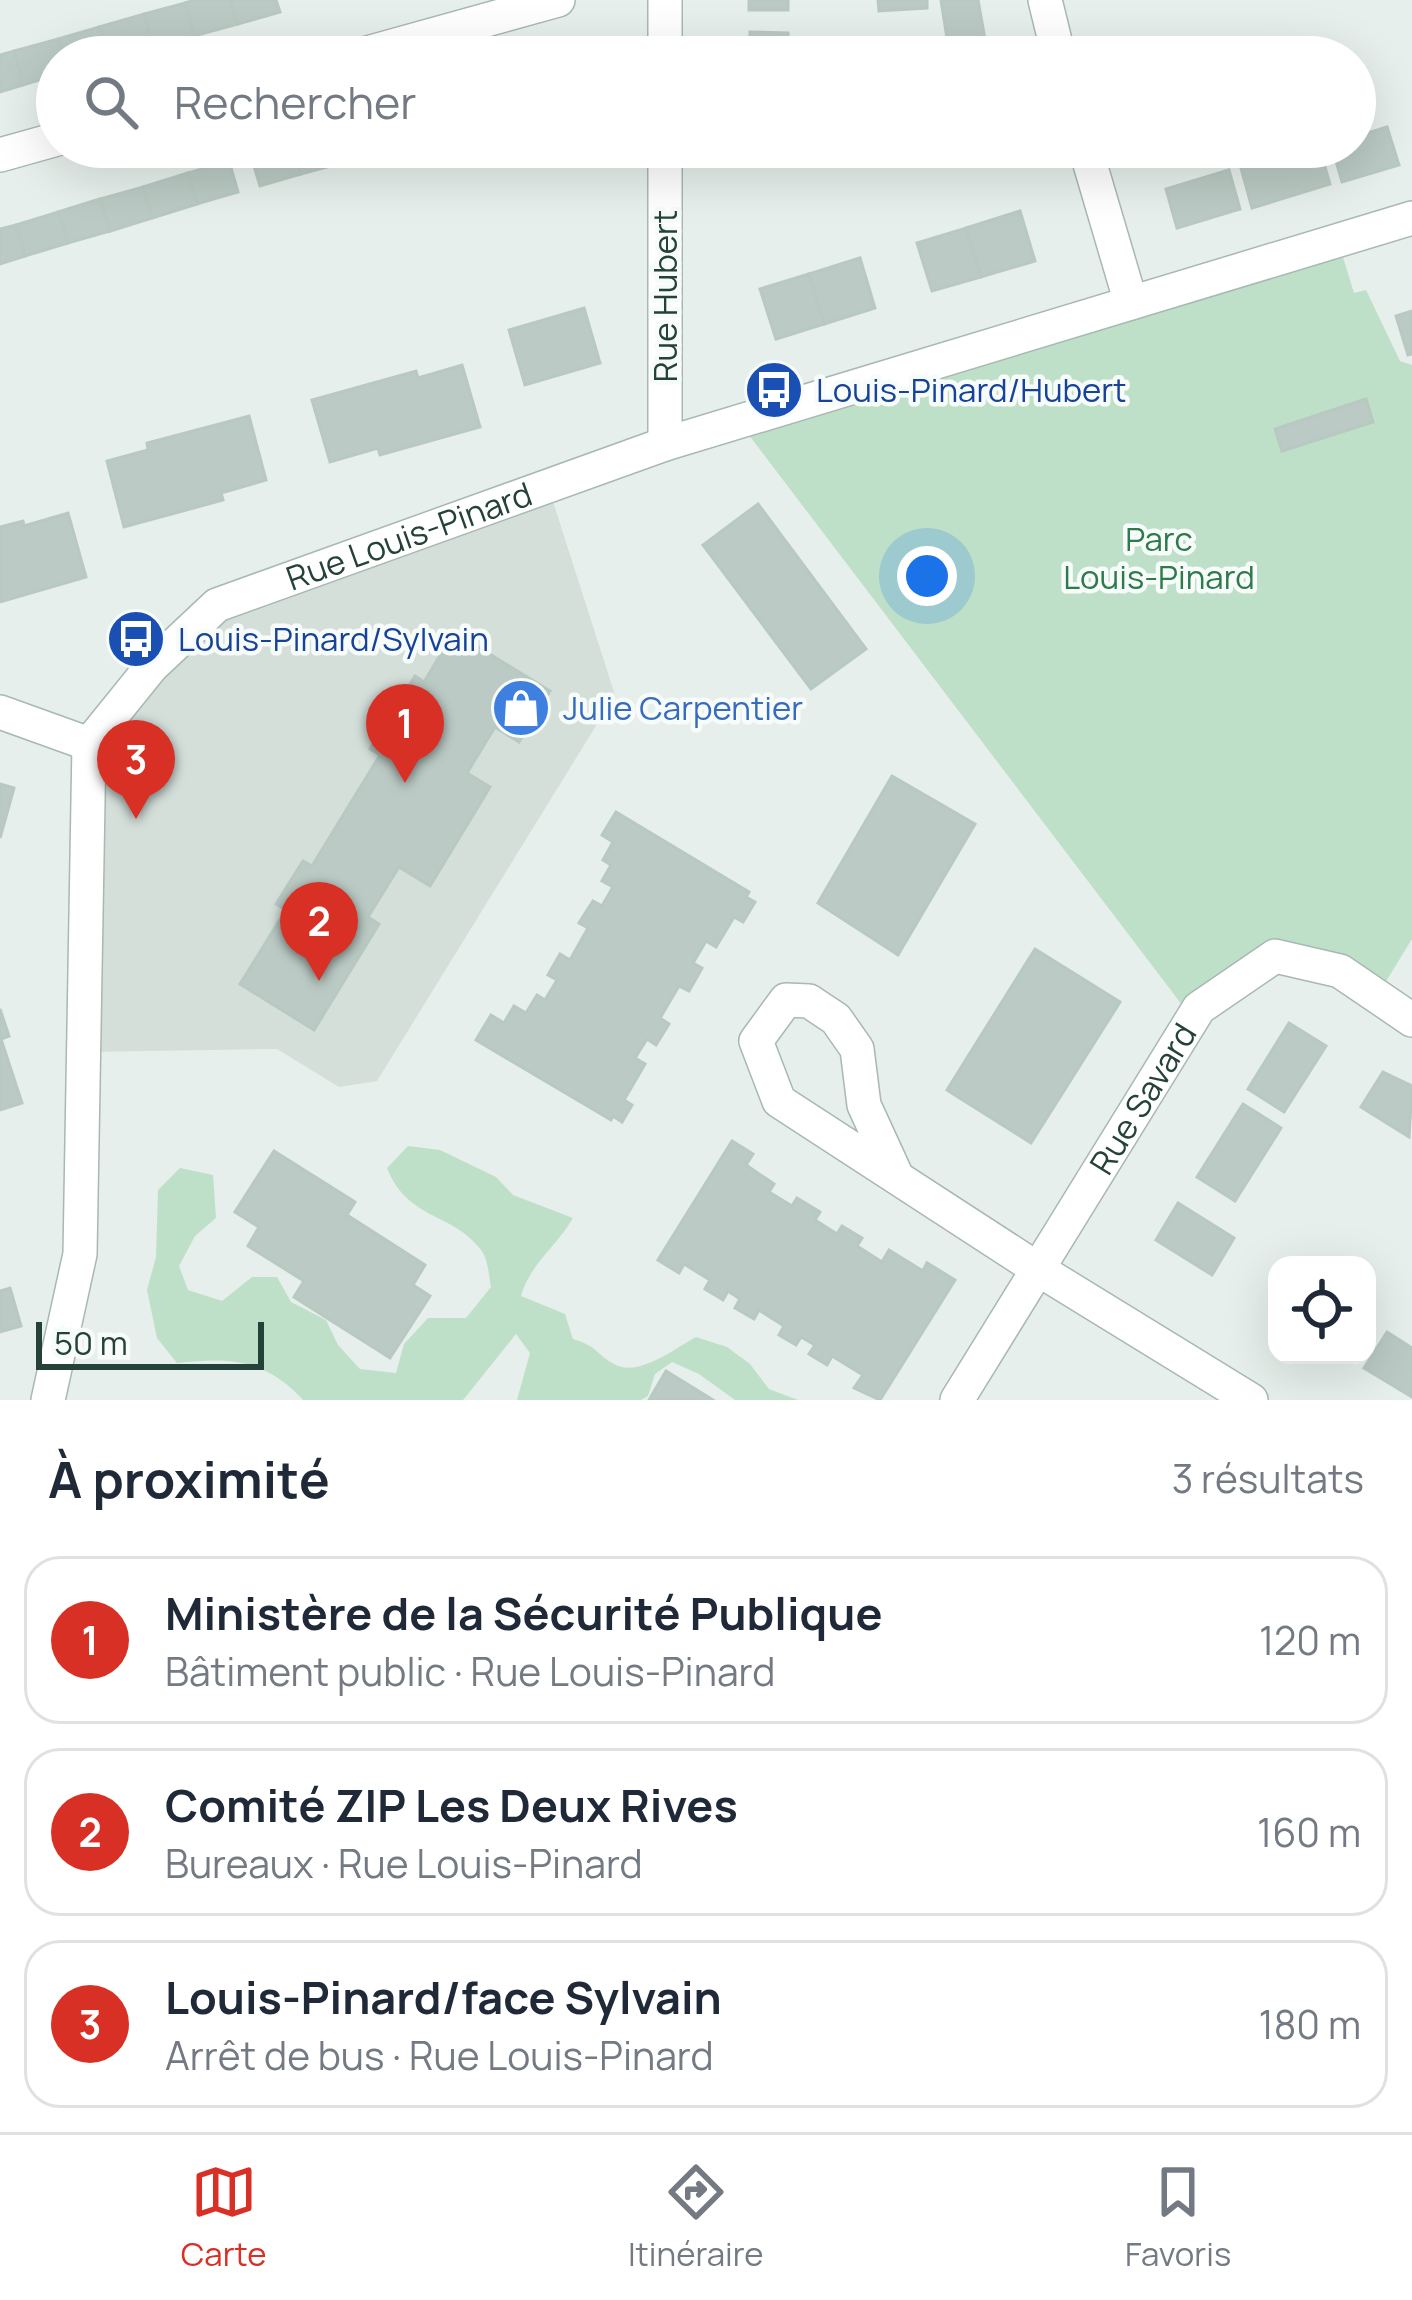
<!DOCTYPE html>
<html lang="fr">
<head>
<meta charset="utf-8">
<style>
  :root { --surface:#fff; --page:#f2f2f3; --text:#1f2937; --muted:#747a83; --line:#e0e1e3; --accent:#d93025 }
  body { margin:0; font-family:Manrope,sans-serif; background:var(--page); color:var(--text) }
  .controls { position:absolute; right:36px; bottom:36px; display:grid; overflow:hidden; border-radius:24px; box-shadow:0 12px 48px #0002 }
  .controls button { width:108px; height:108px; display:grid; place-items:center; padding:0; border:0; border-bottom:3px solid var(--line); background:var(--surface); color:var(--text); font:60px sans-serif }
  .scale { position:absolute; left:36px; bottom:30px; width:228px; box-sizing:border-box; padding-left:12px; border:6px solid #24423a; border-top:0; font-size:33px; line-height:42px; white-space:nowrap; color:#24423a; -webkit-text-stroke:9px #f7fbf9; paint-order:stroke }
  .you { position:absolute; left:927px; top:576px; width:42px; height:42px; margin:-30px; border:9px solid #fff; border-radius:50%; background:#1a73e8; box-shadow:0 0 0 18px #1a73e833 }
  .badge { display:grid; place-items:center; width:78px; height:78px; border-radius:50%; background:var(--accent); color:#fff; font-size:39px; font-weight:700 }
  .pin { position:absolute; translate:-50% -99px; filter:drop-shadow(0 3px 6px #0008) }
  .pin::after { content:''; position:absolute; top:63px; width:42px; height:36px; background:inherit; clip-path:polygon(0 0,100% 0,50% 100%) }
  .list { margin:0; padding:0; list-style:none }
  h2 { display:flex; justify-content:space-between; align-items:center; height:156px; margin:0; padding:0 48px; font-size:51px }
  h2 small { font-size:39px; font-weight:400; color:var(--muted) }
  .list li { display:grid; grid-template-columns:78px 1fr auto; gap:36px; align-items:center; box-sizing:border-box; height:168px; margin:0 24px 24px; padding:0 24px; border:3px solid var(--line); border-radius:36px }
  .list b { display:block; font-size:45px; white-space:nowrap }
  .list p { margin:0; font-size:39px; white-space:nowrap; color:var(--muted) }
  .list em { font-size:39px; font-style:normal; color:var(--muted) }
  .icon { flex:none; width:66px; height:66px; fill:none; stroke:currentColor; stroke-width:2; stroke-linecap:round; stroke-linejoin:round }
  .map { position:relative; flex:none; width:1412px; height:1400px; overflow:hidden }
  .search { position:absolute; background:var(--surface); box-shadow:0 12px 48px #0002; left:36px; right:36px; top:36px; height:132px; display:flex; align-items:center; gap:30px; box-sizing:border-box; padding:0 42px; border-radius:66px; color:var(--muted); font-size:45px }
  .sheet { height:732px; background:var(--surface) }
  nav { display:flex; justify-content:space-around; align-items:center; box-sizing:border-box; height:168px; border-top:3px solid var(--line); background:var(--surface); font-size:33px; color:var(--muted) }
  nav a { display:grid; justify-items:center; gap:6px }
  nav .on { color:var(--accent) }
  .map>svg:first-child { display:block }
  .built { fill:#d4dfda }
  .green { fill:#bfe0c8 }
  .building { fill:#bbcac4; stroke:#b8c9c2; stroke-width:3 }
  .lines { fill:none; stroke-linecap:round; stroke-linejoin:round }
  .street-casing { stroke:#a8b8b2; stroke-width:36 }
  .street { stroke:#fff; stroke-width:33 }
  .labels { text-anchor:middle; stroke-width:9; stroke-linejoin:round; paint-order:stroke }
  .street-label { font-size:33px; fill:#24423a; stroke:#f7fbf9 }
  .transit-label { font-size:33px; fill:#164399; stroke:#f7fbf9; text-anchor:start }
  .park-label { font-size:33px; fill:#2d7a4b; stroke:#f7fbf9 }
  .shop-label { font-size:33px; fill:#366cbe; stroke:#f7fbf9; text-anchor:start }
</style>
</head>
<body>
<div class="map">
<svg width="1412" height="1400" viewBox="0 0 1412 1400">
  <rect width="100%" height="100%" fill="#e6efeb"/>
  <path class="built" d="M548 486 615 695 377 1081 339 1087 277 1049 84 1052 89 744 217 605Z"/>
  <g class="green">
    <path d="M1338 241 1354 293 1366 290 1400 361 1412 365V939L1377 996 1275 956 1192 1018 739 422Z"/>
    <path d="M408 1146 440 1150 496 1177 513 1195 573 1218C556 1247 530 1264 521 1296L565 1314 573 1339C599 1347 597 1355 614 1364 639 1378 675 1348 696 1337L727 1347 750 1364 769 1389 798 1400H735L699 1374 672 1362 655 1374 648 1396 641 1400H517L530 1353 516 1334 463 1400H303C266 1359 230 1357 177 1363L157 1338 147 1290 156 1257 158 1190 180 1168 213 1175 216 1218 195 1236 179 1266 188 1290 222 1301 252 1277H277L291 1302 326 1320 338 1345 360 1369 396 1373 404 1344 428 1318H466L491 1287C489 1276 488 1259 481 1250 453 1212 408 1221 387 1168Z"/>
  </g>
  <g class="building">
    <path d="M195 0H230L238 24 194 36 185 3Z"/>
    <path d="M230 0H276L280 12 238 24Z"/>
    <rect x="749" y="0" width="39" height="10"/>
    <path d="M878 0H927V8L879 11Z"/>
    <path d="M941 0H978L986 45 949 51Z"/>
    <path d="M185 3 194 36 153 48 144 14Z"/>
    <path d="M144 14 153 48 108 57 99 27Z"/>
    <path d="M99 27 108 57H63L58 39Z"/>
    <path d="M750 32 788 33V57H750Z"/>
    <path d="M58 39 63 57H57V75L23 85 14 51Z"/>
    <path d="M14 51 23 85 0 92V55Z"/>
    <path d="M1387 127 1399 165 1342 182 1332 147H1355V137Z"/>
    <path d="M271 147H293L301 174 260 186 250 153Z"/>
    <path d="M293 147H341L346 162 301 174Z"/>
    <path d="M341 147H390V149L346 162Z"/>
    <path d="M1311 147H1319L1330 184 1252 208 1241 168Z"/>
    <path d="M229 161 238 192 197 204 188 173Z"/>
    <path d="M1229 170 1240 209 1177 228 1166 189Z"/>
    <path d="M188 173 197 204 152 218 143 187Z"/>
    <path d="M143 187 152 218 110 231 100 199Z"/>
    <path d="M100 199 110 231 68 243 58 212Z"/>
    <path d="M1020 211 1035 261 981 277 966 228Z"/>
    <path d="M58 212 68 243 25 256 16 225Z"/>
    <path d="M16 225 25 256 0 264V229Z"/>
    <path d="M966 228 981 277 932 291 917 243Z"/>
    <path d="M860 258 875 308 824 324 809 274Z"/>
    <path d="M809 274 824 324 776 339 760 289Z"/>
    <path d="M584 308 600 363 525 385 509 330Z"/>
    <path d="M1412 311V354L1408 355 1396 316Z"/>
    <path d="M462 365 480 427 380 455 378 448 330 462 312 400 416 371 418 378Z"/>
    <path d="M1366 399 1373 422 1282 451 1275 429Z"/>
    <path d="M249 416 266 480 221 493 223 500 124 527 107 461 148 450 147 443Z"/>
    <path d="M758 504 866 649 811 689 703 545Z"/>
    <path d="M68 513 86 577 0 602V527L23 521 24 526Z"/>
    <path d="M454 632 550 691 519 742 495 727 467 773 490 787 430 886 399 867 368 917 379 924 314 1030 240 984 286 910 276 904 303 861 312 866 380 755 370 749 415 676 424 682Z"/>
    <path d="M892 776 975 824 898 955 818 903Z"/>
    <path d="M0 784 14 788 0 838Z"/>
    <path d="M616 812 749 892 746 897 755 902 743 922 734 917 716 947 706 941 693 963 702 968 689 991 679 986 660 1018 669 1024 656 1045 647 1039 635 1058 645 1064 624 1100 632 1105 622 1122 613 1116 611 1120 476 1040 491 1015 504 1023 514 1006 526 1013 537 995 545 1000 557 980 548 975 560 954 570 960 588 928 579 923 593 901 602 906 613 887 602 881 611 865 603 860 613 842 602 835Z"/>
    <path d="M1035 949 1120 1002 1031 1143 947 1090Z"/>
    <path d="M0 1009 9 1036 1 1039 22 1103 0 1110Z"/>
    <path d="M1289 1023 1326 1046 1284 1112 1248 1089Z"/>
    <path d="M1383 1072 1412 1086 1409 1137 1361 1107Z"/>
    <path d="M1243 1104 1281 1128 1235 1201 1197 1177Z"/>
    <path d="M732 1141 753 1154 746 1165 774 1184 769 1192 792 1206 797 1198 820 1212 815 1220 837 1234 842 1226 862 1238 857 1246 882 1262 889 1250 923 1271 927 1263 955 1280 880 1400 854 1388 863 1375 832 1356 827 1365 809 1354 815 1345 801 1337 796 1345 779 1335 784 1326 759 1310 754 1319 735 1308 740 1299 728 1291 723 1300 705 1289 710 1280 684 1264 679 1273 658 1260Z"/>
    <path d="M274 1151 355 1202 347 1215 425 1265 413 1285 430 1296 390 1358 294 1297 304 1281 248 1246 259 1227 235 1212Z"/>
    <path d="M1178 1203 1234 1238 1212 1275 1156 1240Z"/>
    <path d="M10 1288 21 1326 0 1332V1291Z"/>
    <path d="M1387 1332 1412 1348V1397L1364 1368Z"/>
    <path d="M666 1371 713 1400H649Z"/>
  </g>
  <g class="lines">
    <g class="street-casing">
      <g id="street">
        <path d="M1045 0 1059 57"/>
        <path d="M353 57 558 0"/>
        <path d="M665 57V0"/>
        <path d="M1085 147 1131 303"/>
        <path d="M0 155 57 139"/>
        <path d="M665 444V147"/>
        <path d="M0 712 89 744"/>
        <path d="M897 1177 864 1105 857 1049 836 1019 809 1001 786 1000 756 1041 779 1101 1036 1268 1251 1400"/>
        <path id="s1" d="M48 1400 80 1254 89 744 152 666 217 605 665 444 1412 218"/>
        <path id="s2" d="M957 1400 1199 1008 1275 956 1340 971 1412 1020"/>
      </g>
    </g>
    <use href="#street" class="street"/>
  </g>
  <defs>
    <g id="bus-disc" transform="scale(3)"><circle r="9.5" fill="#1a4fb4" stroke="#f7fbf9"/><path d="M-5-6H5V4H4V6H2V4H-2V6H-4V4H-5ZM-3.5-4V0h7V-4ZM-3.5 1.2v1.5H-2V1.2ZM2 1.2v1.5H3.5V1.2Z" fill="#fff"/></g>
    <g id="shop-disc" transform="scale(3)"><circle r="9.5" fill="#3f7fe0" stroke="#f7fbf9"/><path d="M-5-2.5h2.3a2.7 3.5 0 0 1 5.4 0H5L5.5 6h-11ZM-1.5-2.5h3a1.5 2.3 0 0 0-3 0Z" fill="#fff"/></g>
  </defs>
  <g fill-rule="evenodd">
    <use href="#bus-disc" x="774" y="390"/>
    <use href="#bus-disc" x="136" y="639"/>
    <use href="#shop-disc" x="521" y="708"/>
  </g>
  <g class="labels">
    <g class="street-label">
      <text transform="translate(665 296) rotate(-90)" y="12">Rue Hubert</text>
      <text dy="12" stroke="none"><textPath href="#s1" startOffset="1053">Rue Louis-Pinard</textPath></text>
      <text dy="12" stroke="none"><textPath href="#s2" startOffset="354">Rue Savard</textPath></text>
    </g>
    <g class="transit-label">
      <text x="816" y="402">Louis-Pinard/Hubert</text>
      <text x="178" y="651">Louis-Pinard/Sylvain</text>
    </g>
    <g class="park-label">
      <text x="1159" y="551">Parc<tspan x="1159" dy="38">Louis-Pinard</tspan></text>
    </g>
    <g class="shop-label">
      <text x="563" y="720">Julie Carpentier</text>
    </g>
  </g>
</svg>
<div class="controls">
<button><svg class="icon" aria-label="locate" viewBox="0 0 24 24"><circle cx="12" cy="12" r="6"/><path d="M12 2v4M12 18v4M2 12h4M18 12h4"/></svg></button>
</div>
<div class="scale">50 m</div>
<div class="you"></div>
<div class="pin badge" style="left:405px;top:783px">1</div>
<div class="pin badge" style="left:319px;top:981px">2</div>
<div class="pin badge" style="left:136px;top:819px">3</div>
<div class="search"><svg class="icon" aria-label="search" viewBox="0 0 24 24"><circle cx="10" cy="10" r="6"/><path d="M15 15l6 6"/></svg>Rechercher</div>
</div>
<section class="sheet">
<h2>À proximité<small>3 résultats</small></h2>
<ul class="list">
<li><span class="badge">1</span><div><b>Ministère de la Sécurité Publique</b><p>Bâtiment public · Rue Louis-Pinard</p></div><em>120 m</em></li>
<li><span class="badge">2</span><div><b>Comité ZIP Les Deux Rives</b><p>Bureaux · Rue Louis-Pinard</p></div><em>160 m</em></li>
<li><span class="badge">3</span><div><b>Louis-Pinard/face Sylvain</b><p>Arrêt de bus · Rue Louis-Pinard</p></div><em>180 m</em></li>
</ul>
</section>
<nav>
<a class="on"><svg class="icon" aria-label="map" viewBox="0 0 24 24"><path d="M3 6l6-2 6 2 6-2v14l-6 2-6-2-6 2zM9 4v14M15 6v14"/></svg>Carte</a>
<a><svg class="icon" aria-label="directions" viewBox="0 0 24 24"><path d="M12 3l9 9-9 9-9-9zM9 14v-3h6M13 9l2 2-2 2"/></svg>Itinéraire</a>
<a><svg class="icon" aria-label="saved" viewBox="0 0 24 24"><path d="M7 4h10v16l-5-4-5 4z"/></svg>Favoris</a>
</nav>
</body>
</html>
